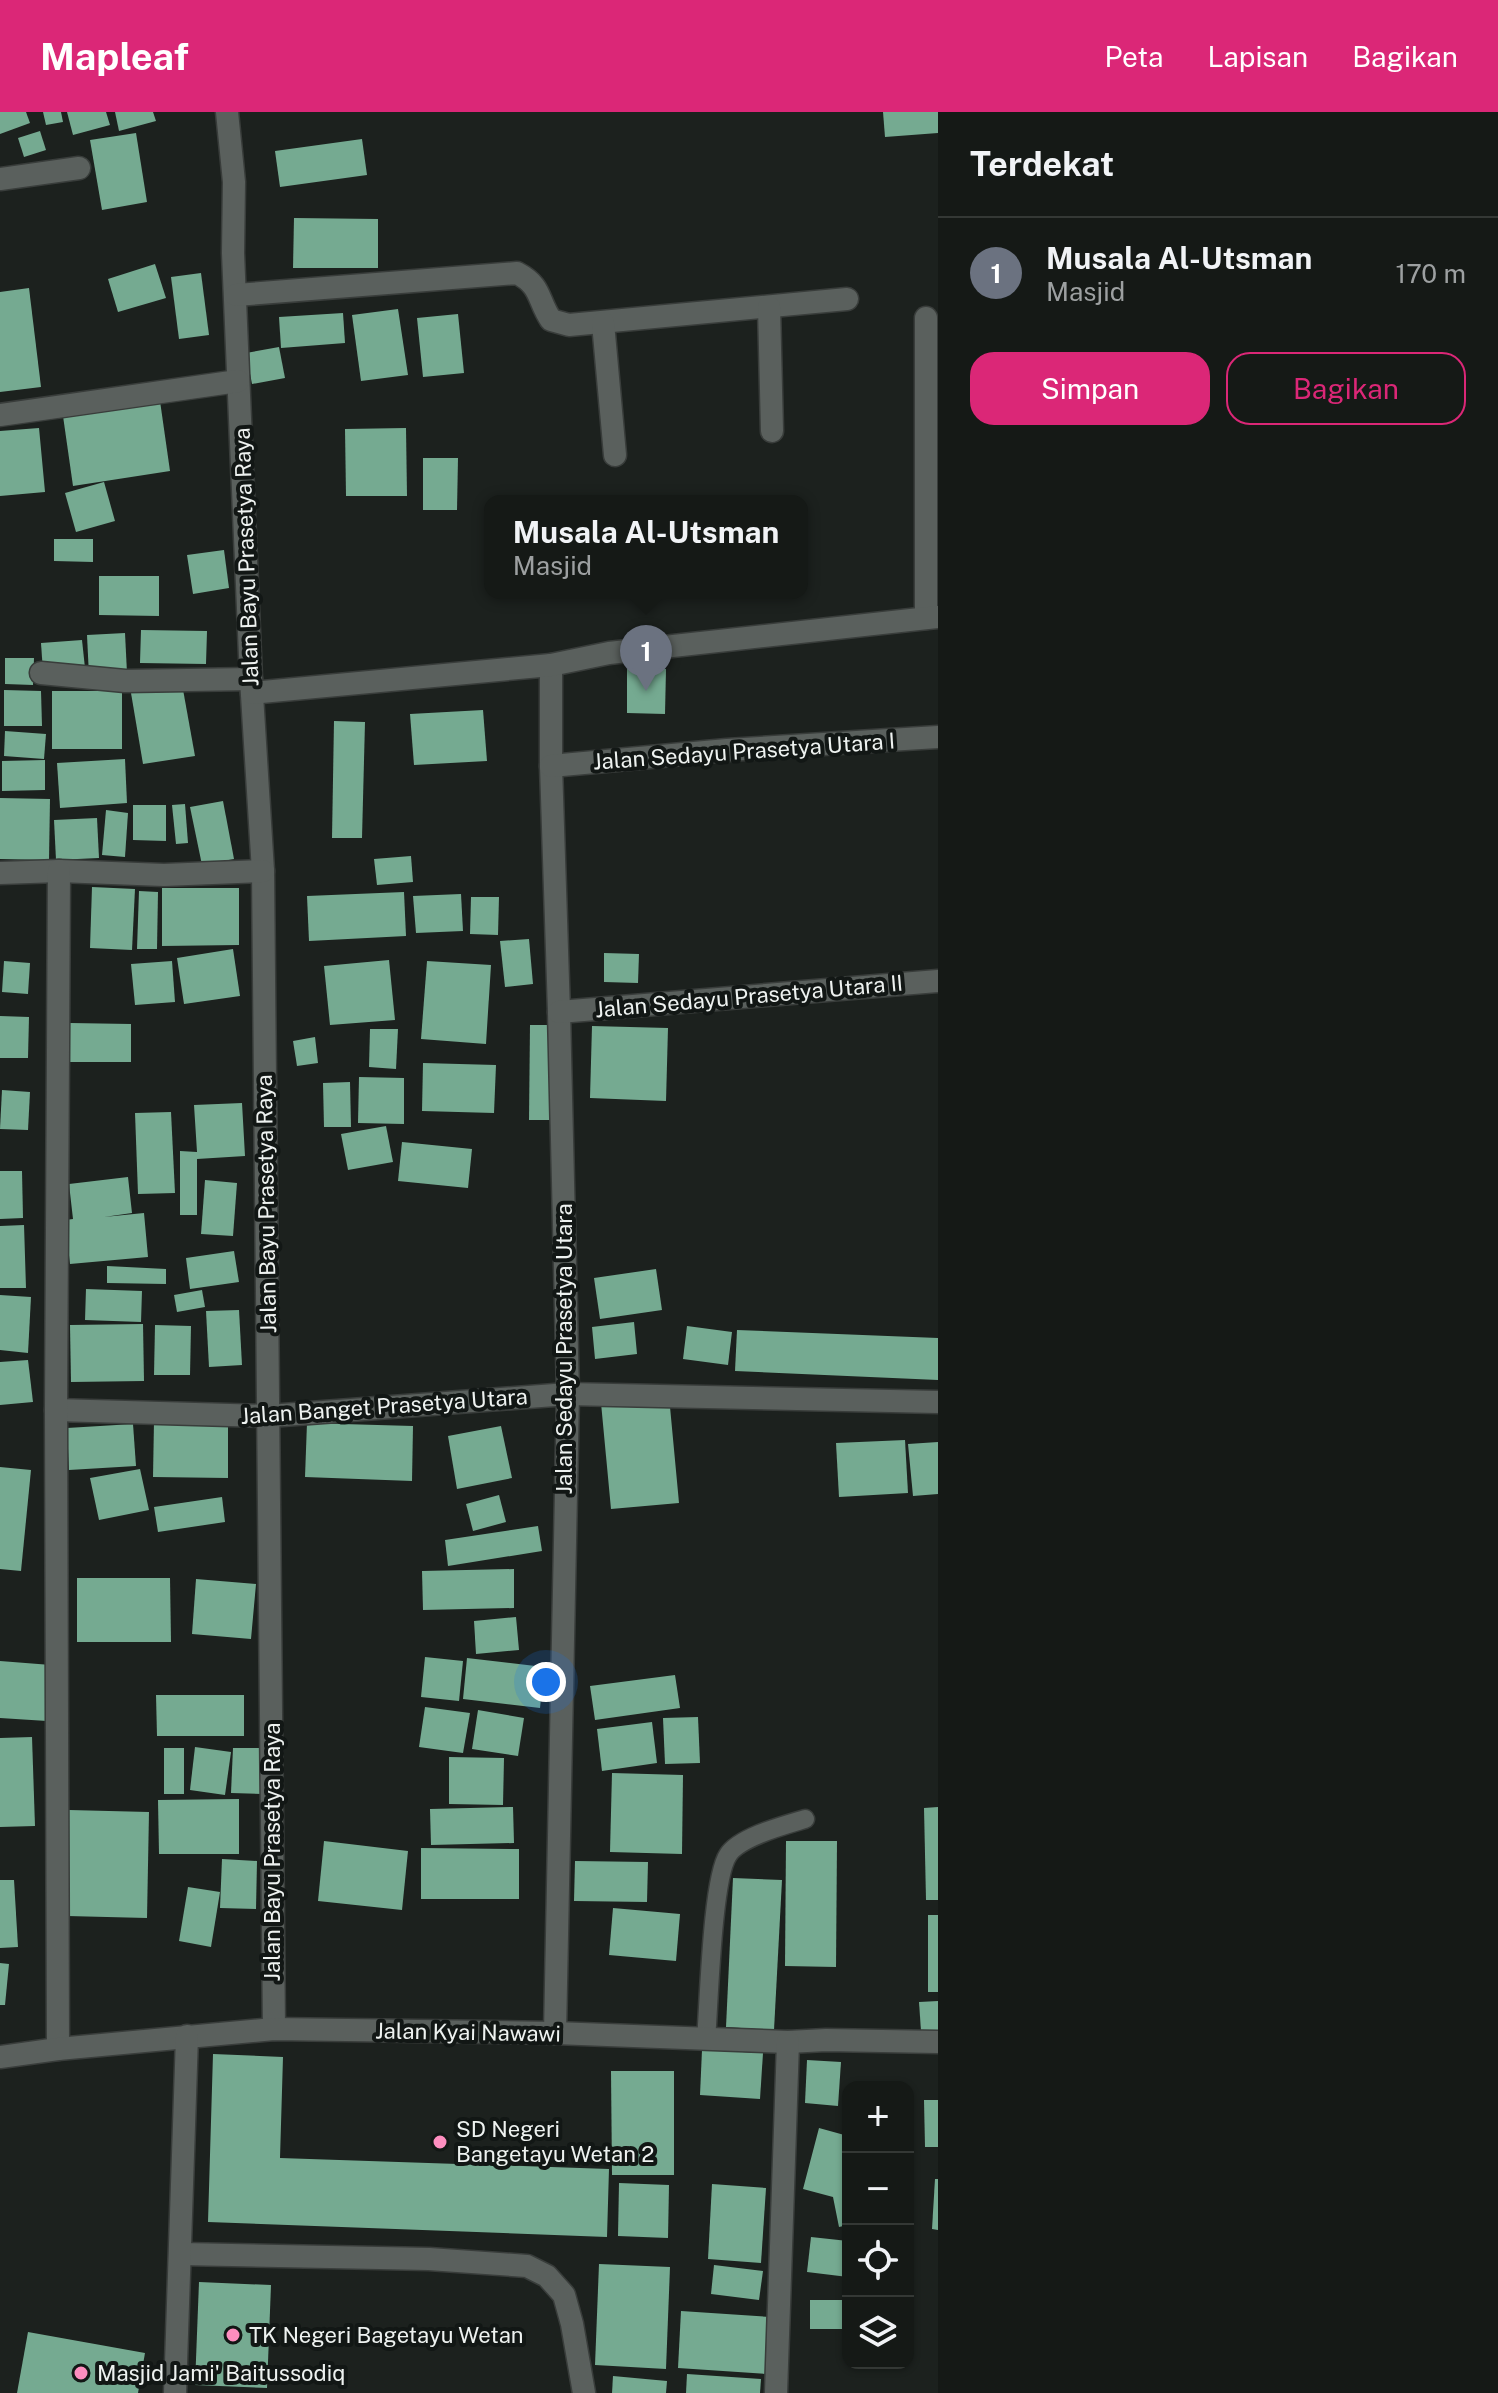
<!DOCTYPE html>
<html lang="id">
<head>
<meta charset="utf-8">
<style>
  :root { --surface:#151916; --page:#1e221f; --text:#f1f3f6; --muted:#9da0a1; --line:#343835; --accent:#db2777 }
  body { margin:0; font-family:"Public Sans",sans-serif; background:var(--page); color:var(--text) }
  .controls { position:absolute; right:24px; bottom:24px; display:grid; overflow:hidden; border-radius:16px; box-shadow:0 2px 6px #0004 }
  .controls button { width:72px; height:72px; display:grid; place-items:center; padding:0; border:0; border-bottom:2px solid var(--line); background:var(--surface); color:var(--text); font:40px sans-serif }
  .you { position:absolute; left:546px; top:1570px; width:28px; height:28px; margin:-20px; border:6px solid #fff; border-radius:50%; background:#1a73e8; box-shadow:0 0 0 12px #1a73e833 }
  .badge { display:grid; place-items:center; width:52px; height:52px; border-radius:50%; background:var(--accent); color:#fff; font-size:26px; font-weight:700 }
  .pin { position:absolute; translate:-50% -66px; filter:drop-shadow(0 2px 4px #0008) }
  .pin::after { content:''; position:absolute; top:42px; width:28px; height:24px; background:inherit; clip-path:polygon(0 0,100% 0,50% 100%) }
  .popup { position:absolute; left:484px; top:383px; width:324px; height:104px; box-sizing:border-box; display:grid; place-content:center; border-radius:16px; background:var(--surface); filter:drop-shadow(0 2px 6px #0005); font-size:26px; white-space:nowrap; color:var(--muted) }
  .popup b { font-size:30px; color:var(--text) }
  .popup::after { content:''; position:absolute; left:50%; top:100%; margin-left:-16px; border:16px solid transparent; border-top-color:var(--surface) }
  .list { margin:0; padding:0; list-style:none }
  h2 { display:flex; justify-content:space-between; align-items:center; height:104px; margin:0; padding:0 32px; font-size:34px }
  h2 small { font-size:26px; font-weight:400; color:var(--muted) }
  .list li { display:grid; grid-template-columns:52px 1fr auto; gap:24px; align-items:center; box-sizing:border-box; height:112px; padding:0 32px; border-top:2px solid var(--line) }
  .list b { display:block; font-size:30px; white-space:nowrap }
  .list p { margin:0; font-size:26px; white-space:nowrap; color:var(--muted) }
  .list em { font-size:26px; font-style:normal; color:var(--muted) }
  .actions { display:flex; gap:16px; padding:24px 32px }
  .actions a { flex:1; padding:18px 0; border:2px solid var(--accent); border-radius:24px; text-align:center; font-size:28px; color:var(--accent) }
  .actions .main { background:var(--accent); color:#fff }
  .icon { flex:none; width:44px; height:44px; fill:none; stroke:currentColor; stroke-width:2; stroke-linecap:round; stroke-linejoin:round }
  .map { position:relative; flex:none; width:938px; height:2281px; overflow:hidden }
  header { display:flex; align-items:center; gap:48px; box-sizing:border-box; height:112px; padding:0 40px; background:var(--accent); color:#fff }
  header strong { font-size:38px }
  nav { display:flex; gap:44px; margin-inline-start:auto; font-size:28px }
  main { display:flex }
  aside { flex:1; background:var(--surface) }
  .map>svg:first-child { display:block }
  .building { fill:#75aa91 }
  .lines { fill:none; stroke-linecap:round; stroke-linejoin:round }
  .service-casing { stroke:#393d3b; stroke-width:21 }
  .minor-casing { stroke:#393d3b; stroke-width:25 }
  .service { stroke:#5a605d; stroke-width:18 }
  .minor { stroke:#5a605d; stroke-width:22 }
  .poi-dot { fill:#fd8ebf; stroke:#121715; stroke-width:3 }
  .labels { text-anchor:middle; stroke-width:8; stroke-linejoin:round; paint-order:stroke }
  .street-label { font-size:22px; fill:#eef2f0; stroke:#121715 }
  .poi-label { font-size:22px; fill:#eef2f0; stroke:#121715; text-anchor:start }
</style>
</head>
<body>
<header>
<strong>Mapleaf</strong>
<nav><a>Peta</a><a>Lapisan</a><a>Bagikan</a></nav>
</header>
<main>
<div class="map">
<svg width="938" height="2281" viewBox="0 0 938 2281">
  <rect width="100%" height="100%" fill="#1c211e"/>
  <g class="building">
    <path d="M0 0H26L30 11 0 22Z"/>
    <path d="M43 0H61L63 10 46 13Z"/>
    <path d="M67 0H106L110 13 73 23Z"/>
    <path d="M115 0H153L156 9 119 19Z"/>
    <path d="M883 0H938V21L885 25Z"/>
    <path d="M40 19 46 38 24 45 18 26Z"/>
    <path d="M136 21 147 90 102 98 90 28Z"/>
    <path d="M362 27 367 63 280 75 275 39Z"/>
    <path d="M294 106 378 107V156H293Z"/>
    <path d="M155 152 166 186 118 200 108 167Z"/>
    <path d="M201 161 209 223 179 227 171 165Z"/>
    <path d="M29 176 41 275 0 280V180Z"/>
    <path d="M398 197 408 263 361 269 352 203Z"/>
    <path d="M343 201 345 231 281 236 279 205Z"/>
    <path d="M458 202 464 261 423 265 417 206Z"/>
    <path d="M279 235 285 266 252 272 246 241Z"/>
    <path d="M159 282 170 359 73 374 62 297Z"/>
    <path d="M39 316 45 380 0 384V319Z"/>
    <path d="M406 316 407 384H346L345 317Z"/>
    <path d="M423 346H458L457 398H423Z"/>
    <path d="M104 370 115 409 76 420 65 381Z"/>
    <path d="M54 427H93V450L54 449Z"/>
    <path d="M224 438 229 476 193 482 187 443Z"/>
    <path d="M99 464H159V504L99 503Z"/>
    <path d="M141 518 207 519 206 552 140 551Z"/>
    <path d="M125 521 127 561 89 564 87 523Z"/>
    <path d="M82 528 85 556 43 560 41 531Z"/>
    <path d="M5 546H34L33 573 5 572Z"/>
    <path d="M627 557H666L665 602 627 601Z"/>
    <path d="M182 572 195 644 143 652 131 581Z"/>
    <path d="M4 578 41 579 42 614H4Z"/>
    <rect x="52" y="579" width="70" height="58"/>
    <path d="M483 598 487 649 414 653 410 602Z"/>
    <path d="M334 609 365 610 362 726H332Z"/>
    <path d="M5 619 46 622 44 647 4 644Z"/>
    <path d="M125 647 127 691 60 696 57 651Z"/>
    <path d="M45 648V678L2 679V649Z"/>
    <path d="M0 686 50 687 49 748 0 747Z"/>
    <path d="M223 689 234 747 202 753 190 695Z"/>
    <path d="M185 692 188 731 176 732 172 693Z"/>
    <path d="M133 693H166V729L133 728Z"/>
    <path d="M106 698 128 701 125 745 102 743Z"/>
    <path d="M97 706 99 746 56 748 54 708Z"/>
    <path d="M411 744 413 770 377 773 374 747Z"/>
    <path d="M92 775 135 777 132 838 90 836Z"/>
    <path d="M162 776H239V833L162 834Z"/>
    <path d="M139 779 158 780 157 837H137Z"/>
    <path d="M404 780 406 824 309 829 307 784Z"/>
    <path d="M461 782 463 819 416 821 413 784Z"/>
    <path d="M471 785H499L498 823 470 822Z"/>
    <path d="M529 827 533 872 505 875 500 829Z"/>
    <path d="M233 837 240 884 184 892 177 846Z"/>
    <path d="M604 841 639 842 638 871 604 870Z"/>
    <path d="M389 848 395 908 330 913 324 854Z"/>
    <path d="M4 849 30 851 28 882 2 880Z"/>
    <path d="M172 849 175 890 135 893 131 852Z"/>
    <path d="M427 849 491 853 486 932 421 927Z"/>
    <path d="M0 904 29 905 28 946H0Z"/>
    <path d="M70 911 131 912V950H70Z"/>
    <path d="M530 913H556L555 1008H529Z"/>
    <path d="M592 914 668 916 666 989 590 986Z"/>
    <path d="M370 917H398L396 957 369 955Z"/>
    <path d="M315 925 318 951 297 954 293 929Z"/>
    <path d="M423 951 496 953 494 1001 422 999Z"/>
    <path d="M359 965 404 966V1012L358 1011Z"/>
    <path d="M350 970 351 1015H324L323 971Z"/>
    <path d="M2 978 30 980 28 1018 0 1017Z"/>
    <path d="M242 991 245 1044 197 1047V1103H180V1039L197 1040 194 993Z"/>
    <path d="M171 1000 175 1081 138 1082 135 1001Z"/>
    <path d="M386 1014 393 1050 348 1058 341 1022Z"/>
    <path d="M402 1030 472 1037 468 1076 398 1069Z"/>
    <path d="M0 1059H22L23 1106 0 1107Z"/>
    <path d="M128 1065 132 1101 104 1105 144 1101 148 1145 70 1152 65 1108 73 1107 69 1072Z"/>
    <path d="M205 1068 237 1071 233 1124 201 1122Z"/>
    <path d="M24 1113 26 1176H0V1114Z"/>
    <path d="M234 1139 239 1170 190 1177 186 1146Z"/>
    <path d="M107 1154 166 1157V1172L107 1171Z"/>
    <path d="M656 1157 662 1198 600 1207 594 1166Z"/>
    <path d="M86 1177 142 1179 141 1210 85 1208Z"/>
    <path d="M202 1178 205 1195 177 1200 174 1183Z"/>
    <path d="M0 1183 31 1185 28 1241 0 1238Z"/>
    <path d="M239 1198 242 1253 209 1255 206 1199Z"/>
    <path d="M634 1210 637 1242 595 1247 592 1215Z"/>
    <path d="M143 1212 144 1269 71 1270 70 1213Z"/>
    <path d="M155 1213 191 1214 190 1263H154Z"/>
    <path d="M687 1214 732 1220 728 1253 683 1247Z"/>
    <path d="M737 1218 938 1226V1268L735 1259Z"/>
    <path d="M28 1248 33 1290 0 1293V1250Z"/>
    <path d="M669 1284 679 1391 611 1397 601 1291Z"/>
    <path d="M154 1309 228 1310V1366L153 1365Z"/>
    <path d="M307 1311 413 1314 412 1369 305 1365Z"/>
    <path d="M133 1312 136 1354 69 1358 67 1316Z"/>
    <path d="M501 1314 512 1366 457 1377 448 1324Z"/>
    <path d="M905 1328 908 1381 839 1385 836 1331Z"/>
    <path d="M938 1330V1382L913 1384 908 1332Z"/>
    <path d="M0 1355 31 1358 21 1459 0 1457Z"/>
    <path d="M140 1357 149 1398 99 1408 90 1366Z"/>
    <path d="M499 1383 506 1410 473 1419 466 1392Z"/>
    <path d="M222 1385 225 1410 158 1420 154 1395Z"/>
    <path d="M538 1414 542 1439 448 1454 445 1428Z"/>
    <path d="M514 1457V1496L423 1498 422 1459Z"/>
    <path d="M77 1466H170L171 1530H77Z"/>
    <path d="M196 1467 256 1472 251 1527 192 1522Z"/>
    <path d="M516 1505 519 1538 476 1542 474 1509Z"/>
    <path d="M425 1545 463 1549 459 1589 421 1585Z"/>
    <path d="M467 1546 544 1555 540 1596 463 1587Z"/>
    <path d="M0 1549 51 1553 47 1609 0 1606Z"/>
    <path d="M675 1563 680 1596 595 1608 590 1574Z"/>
    <path d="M156 1583H244V1624H157Z"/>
    <path d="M425 1595 470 1601 463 1641 419 1635Z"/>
    <path d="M478 1598 524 1606 518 1644 472 1637Z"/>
    <path d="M698 1605 700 1651 665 1652 663 1606Z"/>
    <path d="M652 1610 657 1651 602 1659 597 1617Z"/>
    <path d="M32 1625 35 1714 0 1715V1626Z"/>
    <path d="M195 1635 231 1640 225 1683 190 1678Z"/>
    <rect x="164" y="1636" width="20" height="46"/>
    <path d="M233 1636H263L262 1682 231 1681Z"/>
    <path d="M449 1645 504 1646 503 1693 449 1692Z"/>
    <path d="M612 1661 683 1663 682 1742 610 1740Z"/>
    <path d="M239 1687V1742H159L158 1688Z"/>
    <path d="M513 1695 514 1731 431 1733 430 1697Z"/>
    <path d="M938 1695V1788H926L924 1696Z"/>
    <path d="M69 1698 149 1700 147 1806 67 1804Z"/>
    <path d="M324 1729 408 1739 402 1798 318 1789Z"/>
    <path d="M786 1729H837L836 1855 785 1854Z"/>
    <path d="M421 1736 519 1737V1787H421Z"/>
    <path d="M222 1747 257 1749 256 1797 220 1796Z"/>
    <path d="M575 1749 648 1750 647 1790 574 1789Z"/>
    <path d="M733 1766 782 1768 774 1918 726 1915Z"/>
    <path d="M0 1768H14L18 1835 0 1836Z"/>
    <path d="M188 1775 220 1780 211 1835 179 1829Z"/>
    <path d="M613 1796 680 1802 676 1849 609 1843Z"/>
    <rect x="928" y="1803" width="10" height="77"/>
    <path d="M0 1851 9 1852 5 1893H0Z"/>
    <path d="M938 1889V1918L921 1919 919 1890Z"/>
    <path d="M702 1938 763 1941 760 1987 700 1983Z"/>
    <path d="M213 1942 283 1945 280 2046 609 2057 607 2125 208 2110Z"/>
    <path d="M807 1948 841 1950 838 1994 805 1991Z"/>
    <path d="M611 1959H674V2063H612Z"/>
    <path d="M924 1988H938V2035H925Z"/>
    <path d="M819 2016 848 2024V2113L839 2115 833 2085 803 2077Z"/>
    <path d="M935 2067H938V2118L932 2117Z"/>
    <path d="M619 2071 669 2073 668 2126 618 2124Z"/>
    <path d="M712 2072 766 2076 761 2151 708 2147Z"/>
    <path d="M811 2125 848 2129V2165L807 2160Z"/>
    <path d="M599 2152 670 2155 666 2257 595 2253Z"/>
    <path d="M714 2153 763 2159 759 2188 711 2182Z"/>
    <path d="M199 2170 271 2173 267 2276 195 2273Z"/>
    <rect x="810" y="2188" width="38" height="29"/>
    <path d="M681 2199 770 2205 767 2262 678 2256Z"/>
    <path d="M28 2220 145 2241 138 2281H17Z"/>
    <path d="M687 2262 761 2267 760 2281H686Z"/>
    <path d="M613 2264 667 2269 666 2281H612Z"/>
  </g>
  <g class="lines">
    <g class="service-casing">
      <path id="service" d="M706 1928C709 1892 712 1767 728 1743 739 1725 785 1713 805 1707"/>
    </g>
    <g class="minor-casing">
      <g id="minor">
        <path d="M227 0 234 70 233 141 251 567 263 759 274 1917"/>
        <path d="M0 67 79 56"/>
        <path d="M236 183 517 161C542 174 537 187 551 208L569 213 847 187"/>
        <path d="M769 195 772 319"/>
        <path d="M926 206V506"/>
        <path d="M603 211 615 343"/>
        <path d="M0 303 238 269"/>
        <path d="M551 553V654L559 900 568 1282 555 1921"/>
        <path d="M41 561 125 569 251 567"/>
        <path d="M252 581 551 553 609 541 938 505"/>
        <path d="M551 654 727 638 938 625"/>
        <path d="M0 761 59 759 164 763 263 759"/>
        <path d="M559 900 938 869"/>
        <path d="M56 1298 269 1304 568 1282 938 1290"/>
        <path d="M58 1937 56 1298 59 759"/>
        <path d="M0 1945 58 1937 274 1917 555 1921 788 1930 826 1928 938 1930"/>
        <path d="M182 2142 429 2147 527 2154 547 2164 564 2183 572 2212 584 2281"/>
        <path d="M175 2281 187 1924"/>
        <path d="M776 2281 788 1930"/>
      </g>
    </g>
    <use href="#service" class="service"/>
    <use href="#minor" class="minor"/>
  </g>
  <g class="poi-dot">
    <circle cx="440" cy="2030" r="8"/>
    <circle cx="233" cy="2223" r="8"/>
    <circle cx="81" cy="2261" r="8"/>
  </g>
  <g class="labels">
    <g class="street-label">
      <text transform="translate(246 445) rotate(-92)" y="8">Jalan Bayu Prasetya Raya</text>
      <text transform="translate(744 639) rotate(-4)" y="8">Jalan Sedayu Prasetya Utara I</text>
      <text transform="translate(749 884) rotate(-5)" y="8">Jalan Sedayu Prasetya Utara II</text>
      <text transform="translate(266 1092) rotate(-91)" y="8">Jalan Bayu Prasetya Raya</text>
      <text transform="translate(564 1237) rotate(-90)" y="8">Jalan Sedayu Prasetya Utara</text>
      <text transform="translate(384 1294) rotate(-4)" y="8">Jalan Banget Prasetya Utara</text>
      <text transform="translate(272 1740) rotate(-90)" y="8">Jalan Bayu Prasetya Raya</text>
      <text transform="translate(468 1920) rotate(1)" y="8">Jalan Kyai Nawawi</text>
    </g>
    <g class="poi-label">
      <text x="456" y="2025">SD Negeri<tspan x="456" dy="25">Bangetayu Wetan 2</tspan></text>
      <text x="249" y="2231">TK Negeri Bagetayu Wetan</text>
      <text x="97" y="2269">Masjid Jami' Baitussodiq</text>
    </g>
  </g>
</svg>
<div class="controls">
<button>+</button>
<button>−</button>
<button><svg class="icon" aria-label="locate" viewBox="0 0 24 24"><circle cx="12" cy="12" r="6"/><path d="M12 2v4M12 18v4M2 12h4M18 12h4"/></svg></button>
<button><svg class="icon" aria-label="layers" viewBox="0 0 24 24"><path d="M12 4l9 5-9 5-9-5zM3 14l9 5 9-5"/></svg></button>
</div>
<div class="you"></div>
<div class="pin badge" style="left:646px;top:579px;background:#6b7280">1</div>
<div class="popup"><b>Musala Al-Utsman</b>Masjid</div>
</div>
<aside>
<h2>Terdekat<small></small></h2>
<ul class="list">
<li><span class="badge" style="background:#6b7280">1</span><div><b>Musala Al-Utsman</b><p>Masjid</p></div><em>170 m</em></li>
</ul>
<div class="actions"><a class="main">Simpan</a><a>Bagikan</a></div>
</aside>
</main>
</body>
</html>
